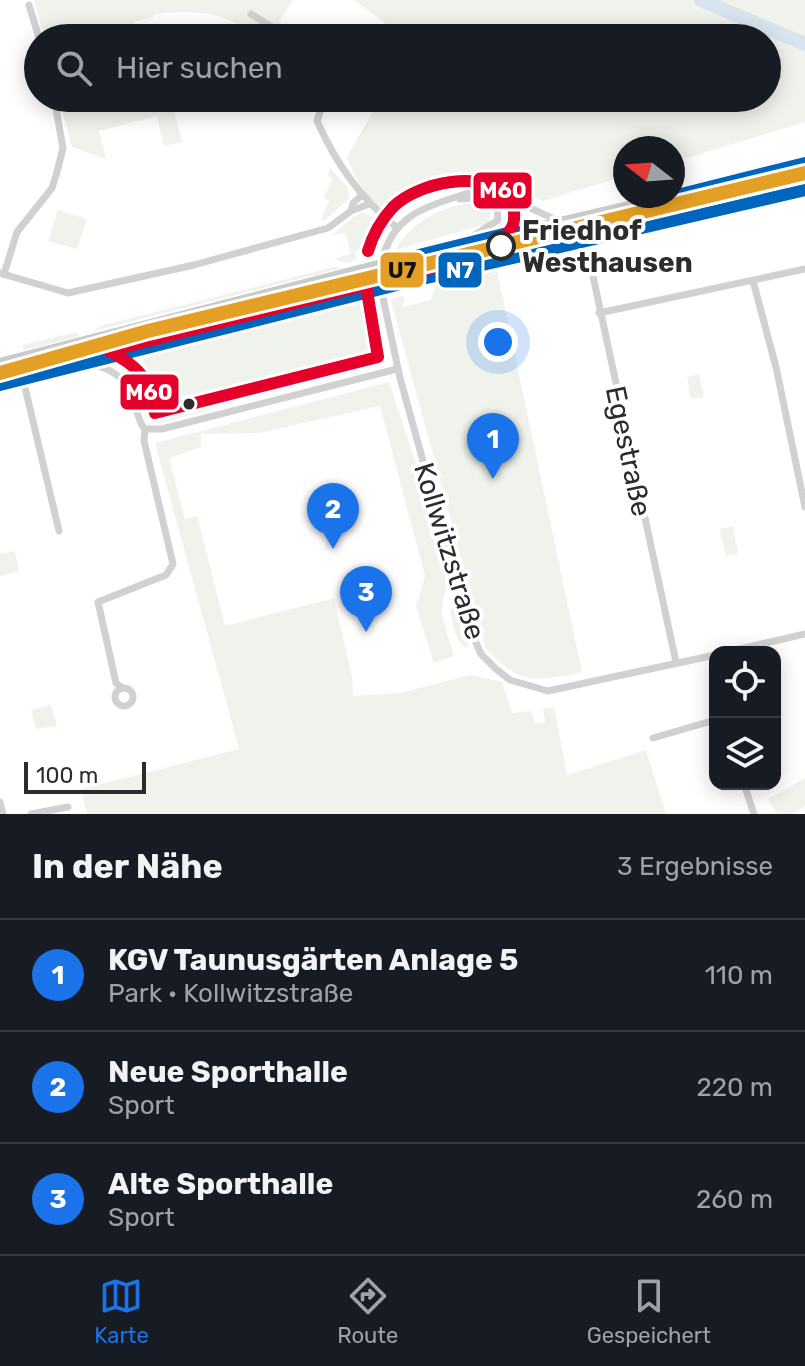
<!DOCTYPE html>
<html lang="de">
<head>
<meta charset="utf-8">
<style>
  :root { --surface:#171b24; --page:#242831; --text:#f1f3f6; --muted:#9ea1a6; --line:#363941; --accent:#1a73e8 }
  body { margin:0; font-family:Rubik,sans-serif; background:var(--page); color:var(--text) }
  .controls { position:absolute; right:24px; bottom:24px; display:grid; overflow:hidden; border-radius:16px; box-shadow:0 4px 20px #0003 }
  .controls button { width:72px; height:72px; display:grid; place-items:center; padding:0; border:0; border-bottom:2px solid var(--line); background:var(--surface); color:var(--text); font:40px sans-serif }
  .compass { position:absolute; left:613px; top:136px; width:72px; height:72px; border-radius:50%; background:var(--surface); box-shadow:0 4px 20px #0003; rotate:287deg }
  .scale { position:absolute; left:24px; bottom:20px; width:122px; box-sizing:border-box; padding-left:8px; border:4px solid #2c2c2c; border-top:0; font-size:22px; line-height:28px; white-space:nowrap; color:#2c2c2c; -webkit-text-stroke:6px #fff; paint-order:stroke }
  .you { position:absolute; left:498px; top:342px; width:28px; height:28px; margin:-20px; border:6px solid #fff; border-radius:50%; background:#1a73e8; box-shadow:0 0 0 12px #1a73e833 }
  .badge { display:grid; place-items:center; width:52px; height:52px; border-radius:50%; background:var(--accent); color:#fff; font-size:26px; font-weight:700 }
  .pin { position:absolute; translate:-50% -66px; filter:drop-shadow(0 2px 4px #0008) }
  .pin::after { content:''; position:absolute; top:42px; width:28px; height:24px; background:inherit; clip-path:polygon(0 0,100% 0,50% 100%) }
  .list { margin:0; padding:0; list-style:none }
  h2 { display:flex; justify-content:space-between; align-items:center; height:104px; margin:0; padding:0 32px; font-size:34px }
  h2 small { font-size:26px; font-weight:400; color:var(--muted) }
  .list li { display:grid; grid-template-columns:52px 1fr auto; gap:24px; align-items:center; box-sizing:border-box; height:112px; padding:0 32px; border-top:2px solid var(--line) }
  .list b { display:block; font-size:30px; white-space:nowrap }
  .list p { margin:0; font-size:26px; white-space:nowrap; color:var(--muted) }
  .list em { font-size:26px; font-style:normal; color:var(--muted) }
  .icon { flex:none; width:44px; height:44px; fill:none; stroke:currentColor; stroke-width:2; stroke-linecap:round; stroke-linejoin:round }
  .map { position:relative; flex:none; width:805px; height:814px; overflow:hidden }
  .search { position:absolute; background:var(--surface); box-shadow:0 4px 20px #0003; left:24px; right:24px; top:24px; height:88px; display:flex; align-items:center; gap:20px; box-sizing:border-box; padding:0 28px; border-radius:44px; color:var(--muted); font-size:30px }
  .sheet { height:440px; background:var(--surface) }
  nav { display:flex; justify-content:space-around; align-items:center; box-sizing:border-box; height:112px; border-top:2px solid var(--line); background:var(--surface); font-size:22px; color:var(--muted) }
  nav a { display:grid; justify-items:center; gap:4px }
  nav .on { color:var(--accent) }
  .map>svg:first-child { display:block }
  .green { fill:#eff3eb }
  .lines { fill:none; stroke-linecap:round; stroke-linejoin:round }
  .river { stroke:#d8e5ee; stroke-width:14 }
  .street-tunnel { stroke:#d5d5d5; stroke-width:7; stroke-dasharray:7 3.5; stroke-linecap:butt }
  .street { stroke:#d1d1d1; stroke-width:7 }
  .secondary { stroke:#cacaca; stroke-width:10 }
  .secondary-bridge { stroke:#cacaca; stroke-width:10 }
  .bus-1-casing { stroke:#fff; stroke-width:18 }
  .bus-2-casing { stroke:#fff; stroke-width:18 }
  .bus-1 { stroke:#0065bd; stroke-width:12 }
  .bus-2 { stroke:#e4002b; stroke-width:12 }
  .metro-1-casing { stroke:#fff; stroke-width:20 }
  .metro-1 { stroke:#e4a024; stroke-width:14 }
  .stop-dot { fill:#fff; stroke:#2c2c2c; stroke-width:4 }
  .bus-dot { fill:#2c2c2c; stroke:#fff; stroke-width:3 }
  .labels { text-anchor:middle; stroke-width:8; stroke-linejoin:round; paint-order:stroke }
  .stop-label { font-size:28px; font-weight:bold; fill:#2c2c2c; stroke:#fff; text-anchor:start }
  .street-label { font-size:28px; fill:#2c2c2c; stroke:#fff }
  .line-badge { stroke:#fff; stroke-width:3 }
  .badge-label { font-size:22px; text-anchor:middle; font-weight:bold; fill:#fff }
  .pale-badge-label { font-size:22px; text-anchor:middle; font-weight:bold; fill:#111 }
</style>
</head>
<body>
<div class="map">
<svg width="805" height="814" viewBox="0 0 805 814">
  <rect width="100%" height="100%" fill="#fff"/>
  <g class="green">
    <path d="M34 0H293L280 20 278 38C256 38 239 22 218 16 198 11 175 11 154 14L153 17 134 22 137 38H44Z"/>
    <path d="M354 0H805V122L673 162V148H625V176L543 201C502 182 471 175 428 193 417 197 406 209 395 210 372 213 353 174 347 157L381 98H767V38H406Z"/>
    <path d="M59 98H171L182 142 164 146 157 116 99 131 106 159 72 147Z"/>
    <path d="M330 168 348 188 349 199 324 221 322 218 329 201 324 197 332 180 328 174Z"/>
    <path d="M784 172V175L596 221 595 217Z"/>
    <path d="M792 183V186L603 231 602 228Z"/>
    <path d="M478 202 484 203 491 210 490 219 486 224 395 250C413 220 443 205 478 202Z"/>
    <path d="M58 210 87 219 77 249 48 241Z"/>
    <path d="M363 212 374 218 381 227C382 245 369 247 355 251L356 260 347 263 334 259 351 254 346 233 332 235C343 228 351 216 363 212Z"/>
    <path d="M524 215 534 220 496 230 500 223Z"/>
    <path d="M334 267 342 268 93 331 100 326Z"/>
    <path d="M497 271 582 672C535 682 521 685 486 649L392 304 391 299 404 296 403 307 431 300 435 287Z"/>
    <path d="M372 283V286L130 343 0 381V377L148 336Z"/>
    <path d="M374 300 385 355 379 363 160 423 149 420 137 374 145 357Z"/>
    <path d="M77 332 78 337 24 350 22 345Z"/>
    <path d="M699 374 704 397 691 399 687 377Z"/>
    <path d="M389 382 435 522 447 582 441 612 454 656 434 663 416 607 425 576 380 406 259 433 201 434V447L169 458 185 519 197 516 225 626 334 598 352 676 353 696 400 693 470 675 502 682 512 713 531 711 535 724 545 722 543 709 554 707 567 775 646 750 666 814H87L81 789 239 749 155 443Z"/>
    <path d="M733 526 738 554 726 556 720 529Z"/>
    <path d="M15 551 19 571 0 576V554Z"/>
    <path d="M454 607 469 645 467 648C456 643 452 622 450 610Z"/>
    <path d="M51 705 57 726 36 729 31 710Z"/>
    <path d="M805 778V806L792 814H777L768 799Z"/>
  </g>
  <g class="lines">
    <path class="river" d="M701 0 805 44"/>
    <path class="street-tunnel" d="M382 290 384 253"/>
    <g class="street">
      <path d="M29 5 39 38"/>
      <path d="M251 14 290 38"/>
      <path d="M325 98 317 121C337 165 359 196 396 227"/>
      <path d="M362 195 353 203 351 211 369 204"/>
      <path d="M460 199 485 197 492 200 497 205 498 220 467 240"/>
      <path d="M585 239 676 662"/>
      <path d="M384 253C396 218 421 208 453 198 465 194 478 189 490 192 513 197 537 213 560 221"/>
      <path d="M0 273 68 293 194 265 328 228 351 211"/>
      <path d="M4 274 17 232 52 188 57 172 63 148 54 98"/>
      <path d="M753 281 776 367 805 507"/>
      <path d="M383 298 400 378 469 627 481 654 496 669 510 680 548 691 715 655"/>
      <path d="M599 313 805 269"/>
      <path d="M89 363C109 368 119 375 132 389"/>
      <path d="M23 379 59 531"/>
      <path d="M145 429H162L397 369"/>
      <path d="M727 652 805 634"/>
      <path d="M122 688 116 683 98 602 166 575 173 564 144 441 145 429C136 421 128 374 131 363 134 356 135 356 141 353"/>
      <circle cx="124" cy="697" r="9"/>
      <path d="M653 738 715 720"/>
      <path d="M744 784 754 814"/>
      <path d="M0 802 3 814"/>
      <path d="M31 814 68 807"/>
    </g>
    <g class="secondary">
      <path d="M673 196 805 163"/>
      <path d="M393 261 671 196"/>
      <path d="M390 287 585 239 805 190"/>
      <path d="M0 363 370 267"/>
      <path d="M0 385 373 291"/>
    </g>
    <g class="secondary-bridge">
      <path d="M370 267 393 261"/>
      <path d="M373 291 390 287"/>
    </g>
    <g class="bus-1-casing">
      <g id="bus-1">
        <path d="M673 196 805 163"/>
        <path d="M387 263 516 231"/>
        <path d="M0 385 401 284 805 190"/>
      </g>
    </g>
    <g class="bus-2-casing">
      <g id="bus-2">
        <path d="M368 251C373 234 381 220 393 207 418 182 484 169 510 196 514 204 516 219 512 227 500 251 423 271 397 277"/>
        <path d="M366 285 378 357 155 413C146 377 143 369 109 351Z"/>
      </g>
    </g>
    <use href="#bus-1" class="bus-1"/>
    <use href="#bus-2" class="bus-2"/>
    <g class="metro-1-casing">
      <path id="metro-1" d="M0 373 148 331 805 173"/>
    </g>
    <use href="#metro-1" class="metro-1"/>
  </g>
  <circle class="stop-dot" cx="501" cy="246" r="13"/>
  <circle class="bus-dot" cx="189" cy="404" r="7"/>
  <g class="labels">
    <g class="stop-label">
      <text x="522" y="240">Friedhof<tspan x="522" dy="32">Westhausen</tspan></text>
    </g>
    <g class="street-label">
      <text transform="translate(629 451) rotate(78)" y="10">Egestraße</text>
      <text transform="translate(450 551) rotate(73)" y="10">Kollwitzstraße</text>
    </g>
  </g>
  <g class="line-badge">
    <rect x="472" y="171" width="61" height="39" rx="8" fill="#e4002b"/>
    <rect x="379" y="251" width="46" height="38" rx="8" fill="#e4a024"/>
    <rect x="437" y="251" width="46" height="38" rx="8" fill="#0065bd"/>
    <rect x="119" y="373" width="61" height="38" rx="8" fill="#e4002b"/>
  </g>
  <g class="badge-label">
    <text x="503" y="198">M60</text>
    <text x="460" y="278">N7</text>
    <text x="149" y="400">M60</text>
  </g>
  <g class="pale-badge-label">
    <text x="402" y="278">U7</text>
  </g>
</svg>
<div class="controls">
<button><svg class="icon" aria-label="locate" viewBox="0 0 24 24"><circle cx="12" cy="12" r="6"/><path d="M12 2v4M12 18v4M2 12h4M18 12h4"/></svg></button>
<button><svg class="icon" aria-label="layers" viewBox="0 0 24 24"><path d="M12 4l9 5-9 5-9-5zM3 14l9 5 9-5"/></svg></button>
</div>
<svg class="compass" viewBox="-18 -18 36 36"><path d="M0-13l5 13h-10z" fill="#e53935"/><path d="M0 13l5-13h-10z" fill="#9ea1a6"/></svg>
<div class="scale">100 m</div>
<div class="you"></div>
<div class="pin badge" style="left:493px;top:479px">1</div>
<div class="pin badge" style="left:333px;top:549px">2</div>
<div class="pin badge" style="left:366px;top:632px">3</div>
<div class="search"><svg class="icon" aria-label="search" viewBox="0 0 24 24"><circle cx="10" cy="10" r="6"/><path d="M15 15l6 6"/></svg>Hier suchen</div>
</div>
<section class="sheet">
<h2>In der Nähe<small>3 Ergebnisse</small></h2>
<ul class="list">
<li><span class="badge">1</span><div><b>KGV Taunusgärten Anlage 5</b><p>Park · Kollwitzstraße</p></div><em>110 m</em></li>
<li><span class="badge">2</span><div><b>Neue Sporthalle</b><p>Sport</p></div><em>220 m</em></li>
<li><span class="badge">3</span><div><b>Alte Sporthalle</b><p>Sport</p></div><em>260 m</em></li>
</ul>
</section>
<nav>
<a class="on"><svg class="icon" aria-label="map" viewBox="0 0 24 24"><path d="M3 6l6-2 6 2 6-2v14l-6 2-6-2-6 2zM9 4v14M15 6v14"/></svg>Karte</a>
<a><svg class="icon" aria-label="directions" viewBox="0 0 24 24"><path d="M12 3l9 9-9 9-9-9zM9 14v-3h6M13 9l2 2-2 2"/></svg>Route</a>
<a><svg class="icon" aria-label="saved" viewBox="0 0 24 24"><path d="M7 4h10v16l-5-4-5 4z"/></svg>Gespeichert</a>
</nav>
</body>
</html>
